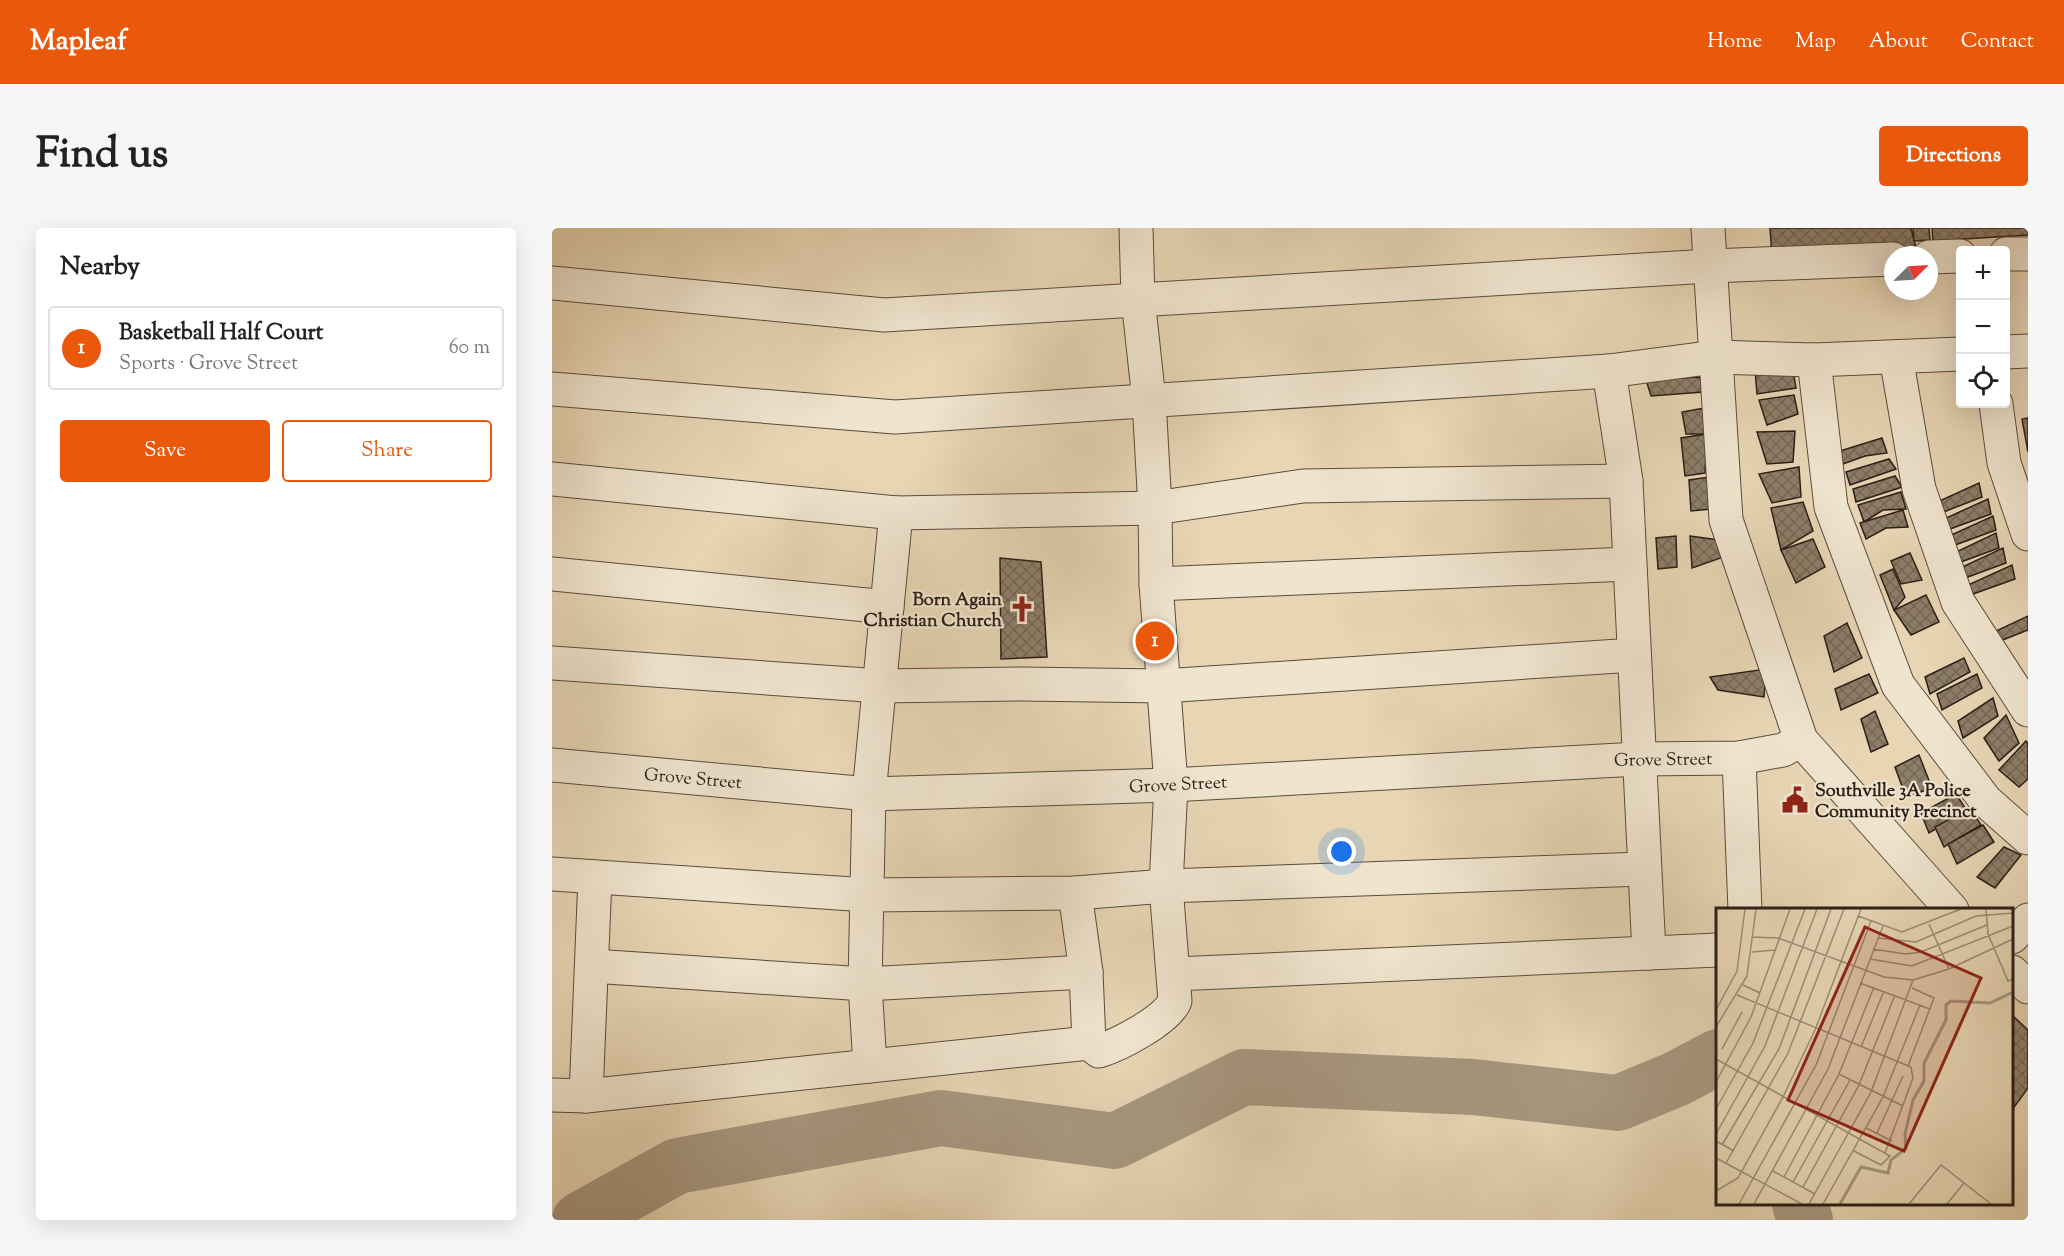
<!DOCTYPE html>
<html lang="en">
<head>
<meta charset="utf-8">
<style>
  :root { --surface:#fff; --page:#f6f6f6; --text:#222; --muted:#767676; --line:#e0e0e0; --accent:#ea580c }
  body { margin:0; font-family:"Sorts Mill Goudy",serif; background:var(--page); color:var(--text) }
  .controls { position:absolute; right:18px; top:18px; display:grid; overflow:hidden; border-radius:6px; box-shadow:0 6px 24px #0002 }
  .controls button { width:54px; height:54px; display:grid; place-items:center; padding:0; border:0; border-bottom:2px solid var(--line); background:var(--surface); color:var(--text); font:30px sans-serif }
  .compass { position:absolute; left:1332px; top:18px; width:54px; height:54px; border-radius:50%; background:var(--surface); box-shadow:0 6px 24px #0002; rotate:66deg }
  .you { position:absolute; left:790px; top:624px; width:21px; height:21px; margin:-15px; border:4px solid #fff; border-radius:50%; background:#1a73e8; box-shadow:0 0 0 9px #1a73e833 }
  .badge { display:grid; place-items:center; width:39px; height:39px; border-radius:50%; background:var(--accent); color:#fff; font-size:20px; font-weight:700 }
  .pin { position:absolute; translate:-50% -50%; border:3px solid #fff; box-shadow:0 2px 6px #0006 }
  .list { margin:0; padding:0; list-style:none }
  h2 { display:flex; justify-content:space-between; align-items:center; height:78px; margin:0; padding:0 24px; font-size:26px }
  h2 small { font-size:20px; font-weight:400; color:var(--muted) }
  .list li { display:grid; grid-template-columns:39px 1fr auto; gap:18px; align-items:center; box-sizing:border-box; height:84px; margin:0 12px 12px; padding:0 12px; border:2px solid var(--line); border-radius:6px }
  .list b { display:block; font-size:22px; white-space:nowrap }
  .list p { margin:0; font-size:20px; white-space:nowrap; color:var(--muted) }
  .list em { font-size:20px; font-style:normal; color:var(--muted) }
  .actions { display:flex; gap:12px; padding:18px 24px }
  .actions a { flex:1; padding:14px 0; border:2px solid var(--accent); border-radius:6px; text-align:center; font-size:21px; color:var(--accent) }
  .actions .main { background:var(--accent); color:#fff }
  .icon { flex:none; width:33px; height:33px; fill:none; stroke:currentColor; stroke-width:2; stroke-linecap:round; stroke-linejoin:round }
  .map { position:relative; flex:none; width:1476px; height:992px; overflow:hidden; border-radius:6px }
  header { display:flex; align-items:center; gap:36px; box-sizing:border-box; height:84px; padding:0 30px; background:var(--accent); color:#fff }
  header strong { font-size:28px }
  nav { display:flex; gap:33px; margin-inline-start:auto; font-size:21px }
  .intro { display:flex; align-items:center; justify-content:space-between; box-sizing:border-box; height:144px; padding:0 36px }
  h1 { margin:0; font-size:42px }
  .button { padding:15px 27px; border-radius:6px; background:var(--accent); color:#fff; font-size:21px; font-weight:700 }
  main { display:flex; gap:36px; padding:0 36px }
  aside { flex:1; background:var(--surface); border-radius:6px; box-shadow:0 6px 24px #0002 }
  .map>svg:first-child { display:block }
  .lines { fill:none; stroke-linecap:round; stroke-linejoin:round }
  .river { stroke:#a7977f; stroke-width:56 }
  .building { fill:url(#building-cross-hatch); stroke:#2b1f17; stroke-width:1.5 }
  .minor-casing { stroke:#5a4c3e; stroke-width:35 }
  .minor { stroke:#efe4ce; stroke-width:33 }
  .labels { text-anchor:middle; stroke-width:4.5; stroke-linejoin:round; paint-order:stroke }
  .poi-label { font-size:18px; font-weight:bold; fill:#2b1f17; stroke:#efe4ce; text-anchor:end }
  .street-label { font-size:18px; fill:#2b1f17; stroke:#efe4ce }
  .inset-river { fill:none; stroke:#a7977f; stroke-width:3 }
  .inset-road { fill:none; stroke:#9c8c75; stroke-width:1.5 }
  .view { fill:#8f2418; fill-opacity:0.15; stroke:#8f2418; stroke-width:3 }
  .inset-edge { fill:none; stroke:#2b1f17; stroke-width:3 }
</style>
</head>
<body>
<header>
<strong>Mapleaf</strong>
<nav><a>Home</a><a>Map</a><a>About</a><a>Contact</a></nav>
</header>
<div class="intro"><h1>Find us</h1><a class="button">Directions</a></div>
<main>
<aside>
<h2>Nearby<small></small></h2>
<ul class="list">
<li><span class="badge">1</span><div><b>Basketball Half Court</b><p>Sports · Grove Street</p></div><em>60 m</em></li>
</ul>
<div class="actions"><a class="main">Save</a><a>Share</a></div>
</aside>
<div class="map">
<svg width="1476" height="992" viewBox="0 0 1476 992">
  <defs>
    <pattern id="building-cross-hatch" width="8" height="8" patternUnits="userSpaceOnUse" patternTransform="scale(1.5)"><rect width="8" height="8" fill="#8d7e69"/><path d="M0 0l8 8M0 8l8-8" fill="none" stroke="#736755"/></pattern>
  </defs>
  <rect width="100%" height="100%" fill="#e7d5b4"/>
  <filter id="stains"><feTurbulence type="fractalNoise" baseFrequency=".00333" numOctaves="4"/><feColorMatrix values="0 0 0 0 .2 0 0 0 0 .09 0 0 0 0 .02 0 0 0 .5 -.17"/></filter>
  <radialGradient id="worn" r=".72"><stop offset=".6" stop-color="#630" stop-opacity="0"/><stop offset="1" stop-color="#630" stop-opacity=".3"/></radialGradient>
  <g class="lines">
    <g class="river">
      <path d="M1248 976 1253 992"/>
      <path d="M28 992 125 938 389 890 563 913 692 849 921 859 1066 875 1124 851 1166 829"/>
    </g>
  </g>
  <g class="building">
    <path d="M1218 0H1359L1364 20 1220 29Z"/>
    <path d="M1361 0H1377L1378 12 1362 13Z"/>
    <path d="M1380 0H1476V7L1381 13Z"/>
    <path d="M1203 142H1241L1244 160 1205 166Z"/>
    <path d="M1148 149 1151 164 1099 168 1094 152Z"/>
    <path d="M1242 167 1246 186 1215 197 1207 172Z"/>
    <path d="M1153 180 1155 206H1134L1130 184Z"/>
    <path d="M1476 190V224L1470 191Z"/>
    <path d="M1243 203 1241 234 1215 236 1205 204Z"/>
    <path d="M1155 206 1153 245 1133 248 1129 210Z"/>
    <path d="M1330 210 1335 225 1313 228 1291 236 1288 223Z"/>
    <path d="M1337 231 1344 241 1298 257 1294 244Z"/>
    <path d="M1247 239 1249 269 1220 275 1207 246Z"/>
    <path d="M1343 248 1350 259 1304 274 1301 261Z"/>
    <path d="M1157 249 1159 281 1139 283 1137 252Z"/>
    <path d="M1427 255 1430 269 1389 285 1383 275Z"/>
    <path d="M1349 264 1354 281 1331 282 1312 294 1306 277Z"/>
    <path d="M1436 271 1439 286 1398 301 1392 291Z"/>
    <path d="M1251 274 1261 303 1229 322 1219 280Z"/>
    <path d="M1351 282 1356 299 1334 300 1314 311 1308 295Z"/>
    <path d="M1441 288 1444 302 1403 317 1397 308Z"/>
    <path d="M1444 305 1447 320 1406 335 1400 326Z"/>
    <path d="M1124 308 1125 339 1106 341 1104 310Z"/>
    <path d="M1138 308 1174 313 1177 327 1140 340Z"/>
    <path d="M1261 311 1273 339 1244 355 1229 322Z"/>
    <path d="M1451 320 1454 335 1413 350 1408 340Z"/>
    <path d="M1358 325 1370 352 1349 356 1339 333Z"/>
    <path d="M448 330 489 334 495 429 449 431Z"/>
    <path d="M1460 337 1463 351 1421 366 1416 357Z"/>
    <path d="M1341 341 1353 369 1342 382 1328 347Z"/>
    <path d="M1374 367 1387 394 1359 407 1342 382Z"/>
    <path d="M1476 388V402L1448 413 1442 404Z"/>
    <path d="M1295 395 1310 430 1282 444 1272 408Z"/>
    <path d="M1412 430 1418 444 1378 466 1373 449Z"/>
    <path d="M1214 441 1212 469 1166 462 1158 449Z"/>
    <path d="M1317 446 1326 465 1289 482 1283 461Z"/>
    <path d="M1425 446 1430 460 1390 482 1385 466Z"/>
    <path d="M1441 470 1446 488 1411 510 1406 493Z"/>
    <path d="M1323 483 1336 516 1319 524 1309 491Z"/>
    <path d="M1454 487 1467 515 1447 533 1432 510Z"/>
    <path d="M1474 513 1476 516V551L1467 559 1447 542Z"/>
    <path d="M1367 527 1380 560 1354 569 1343 539Z"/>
    <path d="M1404 566 1415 583 1377 605 1369 585Z"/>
    <path d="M1418 580 1429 597 1392 619 1383 599Z"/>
    <path d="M1431 597 1442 614 1405 636 1396 616Z"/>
    <path d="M1452 619 1469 627 1443 660 1425 649Z"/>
    <path d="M1460 787 1476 802V860L1460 882Z"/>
  </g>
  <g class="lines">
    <g class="minor-casing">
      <g id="minor">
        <path d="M1156 0 1174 292 1249 512 1400 682"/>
        <path d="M1454 26H1476"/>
        <path d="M1377 29 1408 28"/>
        <path d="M0 55 332 87 1158 38 1341 31"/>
        <path d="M1454 124 1476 123"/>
        <path d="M1344 129 1367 261 1406 374 1476 482"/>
        <path d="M1262 132 1279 279 1346 457 1434 573 1476 610"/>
        <path d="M1057 143 1074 253 1097 725"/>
        <path d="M0 161 343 189 1057 143 1163 129 1262 132 1408 126"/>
        <path d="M1444 176 1452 235 1476 306"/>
        <path d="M0 251 344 285 603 280 751 258 1074 253"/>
        <path d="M0 346 335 379"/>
        <path d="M604 356 1077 336"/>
        <path d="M0 435 329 458 470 456 611 458 1082 427"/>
        <path d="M1187 530 1193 682"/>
        <path d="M0 537 317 566 619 557 1086 531 1187 530 1231 522 1249 512"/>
        <path d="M0 646 316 667 523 665 614 658 1091 641"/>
        <path d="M523 665 534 744 537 815"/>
        <path d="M1460 709 1476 692"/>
        <path d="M40 738 313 756 534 744"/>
        <path d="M1460 744 1476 759"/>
        <path d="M622 746 1166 722"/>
        <path d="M318 838 313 756 317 566 344 285"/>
        <path d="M0 867 34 868 537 815 547 823C567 817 615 792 623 773L614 658 619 557 604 356 603 280 597 172 586 71 584 0"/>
        <path d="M34 868 43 649"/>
      </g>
    </g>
    <use href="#minor" class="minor"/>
  </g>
  <defs>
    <g id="church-bare" transform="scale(2.07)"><path d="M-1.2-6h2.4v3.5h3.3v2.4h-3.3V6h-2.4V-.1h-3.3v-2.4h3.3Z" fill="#8f2418" stroke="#efe4ce" stroke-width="2.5" paint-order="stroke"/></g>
    <g id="civic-bare" transform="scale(2.07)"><path d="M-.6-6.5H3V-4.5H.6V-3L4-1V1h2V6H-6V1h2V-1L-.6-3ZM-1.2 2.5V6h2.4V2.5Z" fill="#8f2418" stroke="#efe4ce" stroke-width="2.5" paint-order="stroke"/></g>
  </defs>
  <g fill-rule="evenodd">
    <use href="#church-bare" x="470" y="381"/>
    <use href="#civic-bare" x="1243" y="572"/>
  </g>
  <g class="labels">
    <g class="poi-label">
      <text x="450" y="377">Born Again<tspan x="450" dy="21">Christian Church</tspan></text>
      <text x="1263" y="568" text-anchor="start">Southville 3A Police<tspan x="1263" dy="21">Community Precinct</tspan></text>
    </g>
    <g class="street-label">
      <text transform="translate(1111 531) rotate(-1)" y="6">Grove Street</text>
      <text transform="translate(141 550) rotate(5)" y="6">Grove Street</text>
      <text transform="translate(626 556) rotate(-3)" y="6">Grove Street</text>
    </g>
  </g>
  <g transform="translate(1164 680)">
    <rect width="297" height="297" fill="#e7d5b4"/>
    <path class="inset-river" d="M124 296 145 259 172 265 175 252 190 240 189 226 197 192 208 173V155L230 112V97L235 93 274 95 297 84"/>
    <path class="inset-road" d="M270 1 272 26 292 73 297 71M142 8 186 24 245 1M213 16 233 61M36 29 62 30 168 69 197 72 233 61 297 31M162 30 200 34 260 8 297 5M157 41 189 46 205 44 271 17M36 44 59 42M154 51 196 58 297 18M144 75 214 101M27 77 44 85M21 87 195 159 197 170 169 245M0 102 21 63 29 1M0 119 31 68 40 1M145 139 168 83M6 141 26 104M0 151 174 248 165 257 138 243M192 158 218 90 196 80M123 166 187 198M0 174 35 109 74 1M0 201 37 135 89 1M150 220 176 233M161 225 187 168M0 226 49 138 101 1M0 233 18 243M6 237 63 141 115 1M0 250 86 296M10 255 72 145 128 1M57 263 99 286M68 269 123 166 158 79M77 274 134 172M87 279 143 177 179 87M0 283 22 270 67 189 99 122 145 1M23 296 100 157 155 13M38 296 112 161 167 18M93 296 155 184 197 72M107 296 167 189 204 97M193 296 225 257 275 296M231 296 248 275"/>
    <path class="view" d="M149 19 265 70 188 243 72 192Z"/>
    <rect width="297" height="297" class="inset-edge"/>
  </g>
  <rect width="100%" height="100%" filter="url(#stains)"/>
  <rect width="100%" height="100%" fill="url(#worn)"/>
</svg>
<div class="controls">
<button>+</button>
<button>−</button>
<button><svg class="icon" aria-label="locate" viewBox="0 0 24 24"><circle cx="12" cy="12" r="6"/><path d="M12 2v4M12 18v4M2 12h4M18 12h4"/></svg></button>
</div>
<svg class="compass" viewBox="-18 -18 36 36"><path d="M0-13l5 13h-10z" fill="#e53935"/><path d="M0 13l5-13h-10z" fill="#767676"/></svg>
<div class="you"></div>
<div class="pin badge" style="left:603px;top:413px">1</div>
</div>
</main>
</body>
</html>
